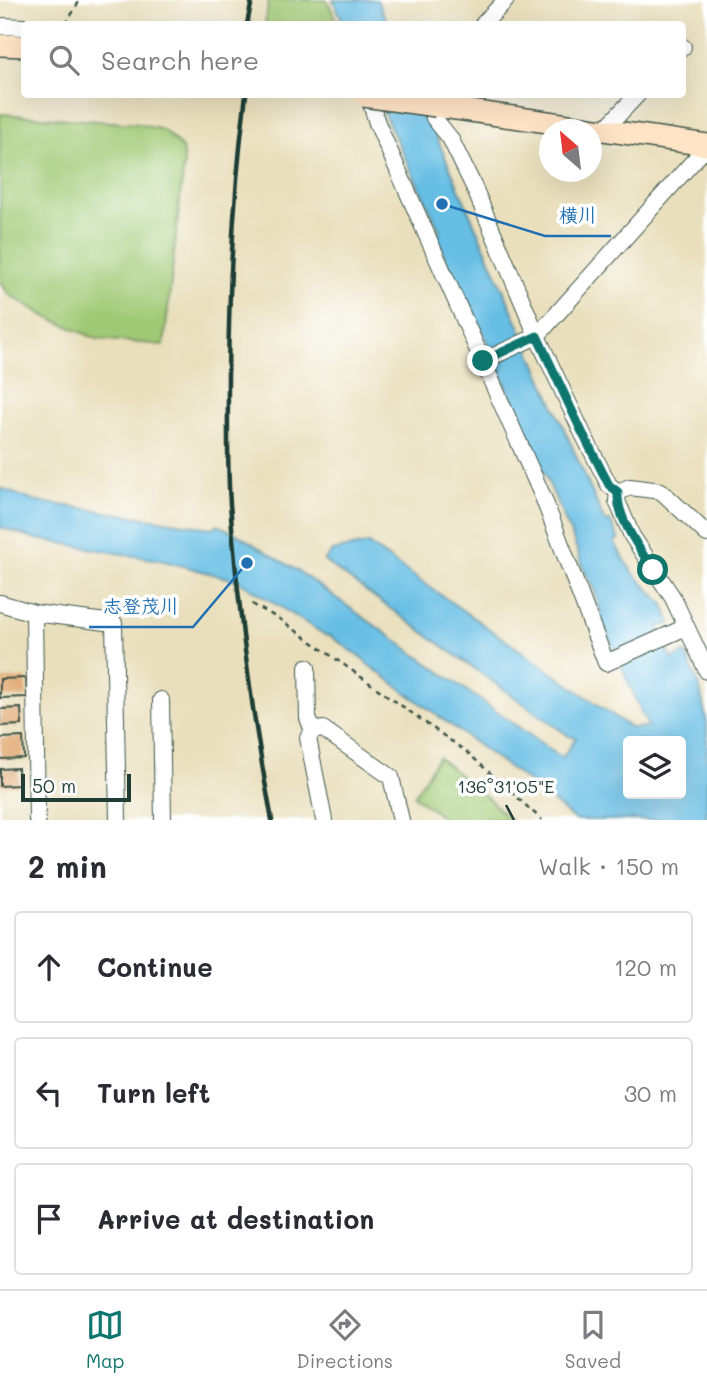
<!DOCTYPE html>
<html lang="en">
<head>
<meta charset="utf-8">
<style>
  :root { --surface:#fff; --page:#f7f7f7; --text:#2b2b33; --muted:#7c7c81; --line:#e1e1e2; --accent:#0f766e }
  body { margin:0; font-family:Mali,"Klee One",sans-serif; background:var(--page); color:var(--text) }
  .controls { position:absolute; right:21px; bottom:21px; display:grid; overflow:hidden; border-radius:7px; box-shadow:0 7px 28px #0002 }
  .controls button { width:63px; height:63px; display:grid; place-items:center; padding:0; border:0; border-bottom:2px solid var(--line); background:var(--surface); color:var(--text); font:35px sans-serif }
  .compass { position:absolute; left:539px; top:119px; width:63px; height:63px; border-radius:50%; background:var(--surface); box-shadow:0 7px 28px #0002; rotate:332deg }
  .scale { position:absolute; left:21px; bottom:18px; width:110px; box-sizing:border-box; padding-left:7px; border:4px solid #1f3d34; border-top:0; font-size:19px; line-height:24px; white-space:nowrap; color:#1f3d34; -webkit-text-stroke:5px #fff; paint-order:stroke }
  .stop { position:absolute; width:21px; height:21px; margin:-16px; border:5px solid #0f766e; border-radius:50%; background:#fff }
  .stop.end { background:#0f766e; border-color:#fff; box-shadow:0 2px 7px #0008 }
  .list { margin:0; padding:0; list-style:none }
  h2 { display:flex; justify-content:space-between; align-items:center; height:91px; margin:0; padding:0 28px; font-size:30px }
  h2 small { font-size:23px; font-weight:400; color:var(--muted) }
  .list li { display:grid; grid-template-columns:46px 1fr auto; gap:21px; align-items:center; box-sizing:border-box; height:112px; margin:0 14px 14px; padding:0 14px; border:2px solid var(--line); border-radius:7px }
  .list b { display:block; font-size:26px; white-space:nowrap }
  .list em { font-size:23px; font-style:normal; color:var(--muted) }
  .icon { flex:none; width:38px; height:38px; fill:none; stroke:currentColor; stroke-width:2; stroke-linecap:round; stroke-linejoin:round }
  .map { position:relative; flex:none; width:707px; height:820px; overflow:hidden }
  .search { position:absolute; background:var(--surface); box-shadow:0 7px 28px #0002; left:21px; right:21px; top:21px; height:77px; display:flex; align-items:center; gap:18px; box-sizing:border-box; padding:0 24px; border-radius:7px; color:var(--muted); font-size:26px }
  .sheet { height:469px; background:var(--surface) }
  nav { display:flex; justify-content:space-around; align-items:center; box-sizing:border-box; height:98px; border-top:2px solid var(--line); background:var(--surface); font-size:19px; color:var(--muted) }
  nav a { display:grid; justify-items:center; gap:4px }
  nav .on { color:var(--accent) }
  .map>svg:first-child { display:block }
  .green { fill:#a0c975; stroke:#608354; stroke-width:2 }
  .water { fill:#66bee4; stroke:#427e8c; stroke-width:2; fill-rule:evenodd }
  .building { fill:#e2ad7a }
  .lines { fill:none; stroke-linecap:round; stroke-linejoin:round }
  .street-casing { stroke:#3d5548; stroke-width:18 }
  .secondary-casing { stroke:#3d5548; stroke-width:24 }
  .path { stroke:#3d5548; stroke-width:2.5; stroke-dasharray:5 5; stroke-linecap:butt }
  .street { stroke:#fff; stroke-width:16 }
  .secondary { stroke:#ffe4c6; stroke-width:21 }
  .rail { stroke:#1f3d34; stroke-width:4.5 }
  .secondary-bridge-casing { stroke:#3d5548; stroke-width:24; stroke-linecap:butt }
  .secondary-bridge { stroke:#ffe4c6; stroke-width:21 }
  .route { stroke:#0f766e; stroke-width:9 }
  .ticks { fill:none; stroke:#1f3d34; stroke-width:2.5 }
  .ticks-label { font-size:18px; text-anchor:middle; fill:#1f3d34; stroke:#fff; stroke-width:7; stroke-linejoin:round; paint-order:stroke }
  .leader { fill:none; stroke:#1f6fb2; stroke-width:2.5 }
  .callout-dot { fill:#1f6fb2; stroke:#fff; stroke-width:2.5 }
  .callout-label { font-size:19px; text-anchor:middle; font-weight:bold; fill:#1f6fb2; stroke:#fff; stroke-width:7; stroke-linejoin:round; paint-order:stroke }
</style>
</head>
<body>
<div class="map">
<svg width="707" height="820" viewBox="0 0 707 820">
  <rect width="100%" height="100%" fill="#fff"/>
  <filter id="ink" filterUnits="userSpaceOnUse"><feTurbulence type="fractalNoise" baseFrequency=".0143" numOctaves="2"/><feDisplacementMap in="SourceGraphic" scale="14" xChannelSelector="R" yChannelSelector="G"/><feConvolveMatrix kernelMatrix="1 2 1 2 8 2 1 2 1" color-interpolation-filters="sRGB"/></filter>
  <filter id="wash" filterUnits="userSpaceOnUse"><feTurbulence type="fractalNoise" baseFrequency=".00686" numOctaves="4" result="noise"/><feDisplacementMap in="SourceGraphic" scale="28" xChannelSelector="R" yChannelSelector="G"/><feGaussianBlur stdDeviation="1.57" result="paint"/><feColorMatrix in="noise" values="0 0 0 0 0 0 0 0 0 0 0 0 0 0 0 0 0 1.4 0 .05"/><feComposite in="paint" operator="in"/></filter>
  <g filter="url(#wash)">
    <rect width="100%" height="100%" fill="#e9dfbc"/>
    <g class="green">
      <path d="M269 0H327L338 24H265Z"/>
      <path d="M0 114 139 124 163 130 182 148 184 163 164 345 97 339 45 316 10 295 0 282Z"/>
      <path d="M438 757 489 799 510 820H446L414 796Z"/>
    </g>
    <g class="water">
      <path d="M333 0H377L388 24H344Z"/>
      <path d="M375 95H418L605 522 610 521 619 539 614 542 632 572 664 605 671 624 660 626 659 630 672 659 685 653 699 684 707 723V820H575L534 786 366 663V661L329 635 327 636 239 581 164 561 37 539 0 527V488L34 501 211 528 218 525 235 533 298 571 562 758 576 738 569 736 324 561 332 551 368 544 631 728 648 727 605 629 594 588 584 570 574 541 471 305 464 298 437 239 440 231ZM628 741H681V794H628Z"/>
    </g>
    <g id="blocks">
      <g class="building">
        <path d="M26 678 27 697 0 698V679Z"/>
        <path d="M21 708 22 725 0 726V709Z"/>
        <path d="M23 737 24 758 0 759V738Z"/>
        <path d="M18 768 19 785 0 786V769Z"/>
      </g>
    </g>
  </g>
  <g filter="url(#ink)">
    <use href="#blocks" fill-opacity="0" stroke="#3d5548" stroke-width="2"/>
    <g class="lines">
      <g class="street-casing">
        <g id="street">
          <path d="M483 24 506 0"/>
          <path d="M0 26 24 27"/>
          <path d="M682 48 683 47"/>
          <path d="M368 94 377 123 543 497 606 663 686 627"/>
          <path d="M429 97 434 118 450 138 473 185 537 336 582 432 609 485 618 492"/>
          <path d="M604 130 638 94"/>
          <path d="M483 361 537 336 707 146"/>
          <path d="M707 534 661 491 630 487 618 492 617 501 632 536 673 598 707 671"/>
          <path d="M0 603 34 613 114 623 118 820"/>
          <path d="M34 613 37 820"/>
          <path d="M307 667 308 718 313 731"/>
          <path d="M161 700 163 820"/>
          <path d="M324 820 308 738 313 731 323 729 391 777 401 820"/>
        </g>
      </g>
      <g class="secondary-casing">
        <g id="secondary">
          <path d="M0 45 24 46"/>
          <path d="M436 106 707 145"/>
        </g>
      </g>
      <g class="path">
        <path d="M66 24 80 0"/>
        <path d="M252 604 281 620 468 753 542 820"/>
      </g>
      <use href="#street" class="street"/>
      <use href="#secondary" class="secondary"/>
      <g class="rail">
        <path d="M247 24 252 0"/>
        <path d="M246 94C234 188 229 282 228 376 228 418 227 461 230 504 238 610 252 715 272 820"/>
      </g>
      <g class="secondary-bridge-casing">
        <path id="secondary-bridge" d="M364 96 436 106"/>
      </g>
      <use href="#secondary-bridge" class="secondary-bridge"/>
    </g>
  </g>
  <g class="lines" filter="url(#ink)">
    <path class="route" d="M483 361 537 336 582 432 609 485 618 492C616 517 640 549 653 570"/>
  </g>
  <path class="ticks" d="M506 805 514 820"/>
  <g class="ticks-label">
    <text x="506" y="793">136°31'05"E</text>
  </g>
  <path class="leader" d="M442 204L545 236H611M247 563L193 627H89"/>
  <g class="callout-dot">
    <circle cx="442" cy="204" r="7"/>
    <circle cx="247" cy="563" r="7"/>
  </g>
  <g class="callout-label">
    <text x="578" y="222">横川</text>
    <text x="141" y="613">志登茂川</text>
  </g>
</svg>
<div class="controls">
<button><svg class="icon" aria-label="layers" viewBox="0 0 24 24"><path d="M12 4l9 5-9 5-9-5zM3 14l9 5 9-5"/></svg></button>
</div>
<svg class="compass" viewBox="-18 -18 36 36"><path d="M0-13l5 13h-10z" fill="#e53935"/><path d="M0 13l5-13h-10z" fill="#7c7c81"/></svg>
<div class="scale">50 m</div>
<div class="stop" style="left:653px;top:570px"></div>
<div class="stop end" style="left:483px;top:361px"></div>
<div class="search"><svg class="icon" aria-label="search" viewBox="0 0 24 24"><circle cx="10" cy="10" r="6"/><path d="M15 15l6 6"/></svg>Search here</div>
</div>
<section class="sheet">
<h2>2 min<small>Walk · 150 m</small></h2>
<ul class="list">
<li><svg class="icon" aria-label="ahead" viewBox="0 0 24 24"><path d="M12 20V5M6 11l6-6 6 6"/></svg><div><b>Continue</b></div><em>120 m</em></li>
<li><svg class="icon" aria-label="left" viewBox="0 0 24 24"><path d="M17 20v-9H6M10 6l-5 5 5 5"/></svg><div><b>Turn left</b></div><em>30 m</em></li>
<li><svg class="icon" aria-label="arrive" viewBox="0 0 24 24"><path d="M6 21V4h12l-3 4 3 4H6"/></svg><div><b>Arrive at destination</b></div></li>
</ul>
</section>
<nav>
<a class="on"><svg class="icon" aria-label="map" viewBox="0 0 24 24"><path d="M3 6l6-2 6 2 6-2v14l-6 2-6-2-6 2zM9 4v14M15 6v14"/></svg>Map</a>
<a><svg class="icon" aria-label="directions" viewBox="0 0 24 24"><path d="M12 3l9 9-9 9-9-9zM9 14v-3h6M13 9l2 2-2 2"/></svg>Directions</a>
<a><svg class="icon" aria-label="saved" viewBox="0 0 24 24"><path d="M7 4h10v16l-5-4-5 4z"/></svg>Saved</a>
</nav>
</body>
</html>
